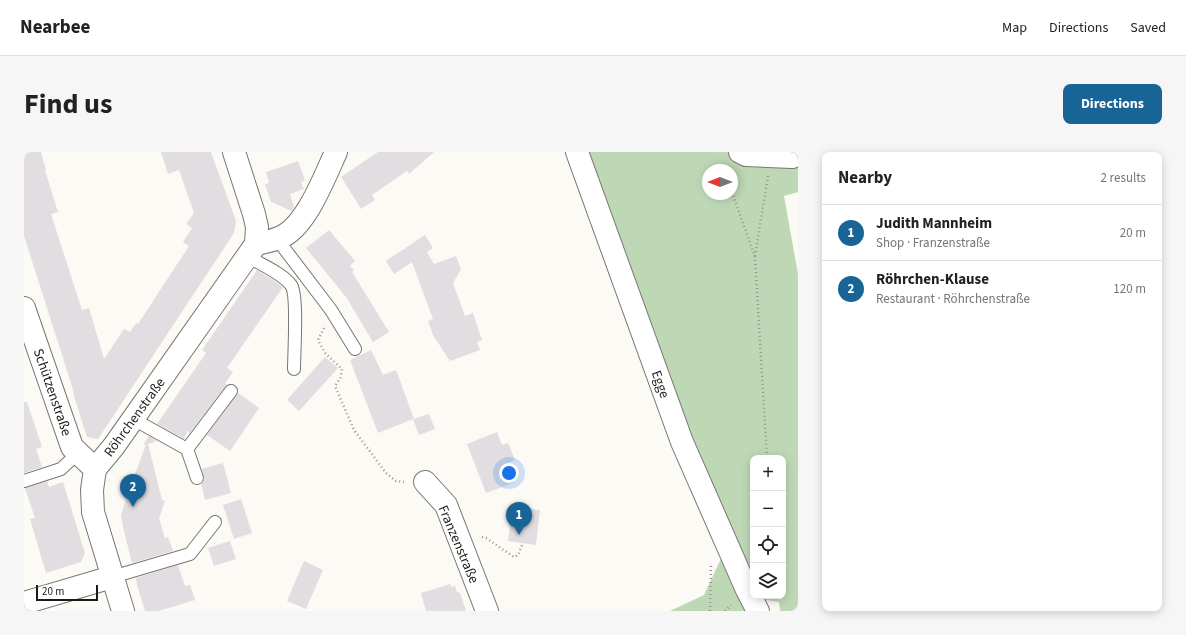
<!DOCTYPE html>
<html lang="en">
<head>
<meta charset="utf-8">
<style>
  :root { --surface:#fff; --page:#f6f6f6; --text:#222; --muted:#767676; --line:#e0e0e0; --accent:#186497 }
  body { margin:0; font-family:"Source Sans 3",sans-serif; background:var(--page); color:var(--text) }
  .controls { position:absolute; right:12px; bottom:12px; display:grid; overflow:hidden; border-radius:8px; box-shadow:0 2px 10px #0003 }
  .controls button { width:36px; height:36px; display:grid; place-items:center; padding:0; border:0; border-bottom:1px solid var(--line); background:var(--surface); color:var(--text); font:20px sans-serif }
  .compass { position:absolute; left:678px; top:12px; width:36px; height:36px; border-radius:50%; background:var(--surface); box-shadow:0 2px 10px #0003; rotate:270deg }
  .scale { position:absolute; left:12px; bottom:10px; width:62px; box-sizing:border-box; padding-left:4px; border:2px solid #1b1a18; border-top:0; font-size:11px; line-height:14px; white-space:nowrap; color:#1b1a18; -webkit-text-stroke:3px #fff; paint-order:stroke }
  .you { position:absolute; left:485px; top:321px; width:14px; height:14px; margin:-10px; border:3px solid #fff; border-radius:50%; background:#1a73e8; box-shadow:0 0 0 6px #1a73e833 }
  .badge { display:grid; place-items:center; width:26px; height:26px; border-radius:50%; background:var(--accent); color:#fff; font-size:13px; font-weight:700 }
  .pin { position:absolute; translate:-50% -33px; filter:drop-shadow(0 1px 2px #0008) }
  .pin::after { content:''; position:absolute; top:21px; width:14px; height:12px; background:inherit; clip-path:polygon(0 0,100% 0,50% 100%) }
  .list { margin:0; padding:0; list-style:none }
  h2 { display:flex; justify-content:space-between; align-items:center; height:52px; margin:0; padding:0 16px; font-size:17px }
  h2 small { font-size:13px; font-weight:400; color:var(--muted) }
  .list li { display:grid; grid-template-columns:26px 1fr auto; gap:12px; align-items:center; box-sizing:border-box; height:56px; padding:0 16px; border-top:1px solid var(--line) }
  .list b { display:block; font-size:15px; white-space:nowrap }
  .list p { margin:0; font-size:13px; white-space:nowrap; color:var(--muted) }
  .list em { font-size:13px; font-style:normal; color:var(--muted) }
  .icon { flex:none; width:22px; height:22px; fill:none; stroke:currentColor; stroke-width:2; stroke-linecap:round; stroke-linejoin:round }
  .map { position:relative; flex:none; width:774px; height:459px; overflow:hidden; border-radius:8px }
  header { display:flex; align-items:center; gap:24px; box-sizing:border-box; height:56px; padding:0 20px; background:var(--surface); border-bottom:1px solid var(--line) }
  header strong { font-size:19px }
  nav { display:flex; gap:22px; margin-inline-start:auto; font-size:14px }
  .intro { display:flex; align-items:center; justify-content:space-between; box-sizing:border-box; height:96px; padding:0 24px }
  h1 { margin:0; font-size:28px }
  .button { padding:10px 18px; border-radius:8px; background:var(--accent); color:#fff; font-size:14px; font-weight:700 }
  main { display:flex; gap:24px; padding:0 24px }
  aside { flex:1; background:var(--surface); border-radius:8px; box-shadow:0 2px 10px #0003 }
  .map>svg:first-child { display:block }
  .green { fill:#bed8b6; fill-rule:evenodd }
  .building { fill:#e1dde1 }
  .lines { fill:none; stroke-linecap:round; stroke-linejoin:round }
  .lane-casing { stroke:#797672; stroke-width:14 }
  .street-casing { stroke:#797672; stroke-width:24 }
  .path { stroke:#979592; stroke-width:2.5; stroke-dasharray:1 3; stroke-linecap:butt }
  .lane { stroke:#fff; stroke-width:12 }
  .street { stroke:#fff; stroke-width:22 }
  .labels { text-anchor:middle; stroke-width:3.5; stroke-linejoin:round; paint-order:stroke }
  .street-label { font-size:14px; fill:#1b1a18; stroke:#fff }
</style>
</head>
<body>
<header>
<strong>Nearbee</strong>
<nav><a>Map</a><a>Directions</a><a>Saved</a></nav>
</header>
<div class="intro"><h1>Find us</h1><a class="button">Directions</a></div>
<main>
<div class="map">
<svg width="774" height="459" viewBox="0 0 774 459">
  <rect width="100%" height="100%" fill="#fcfaf5"/>
  <path class="green" d="M562 0H774V40L760 44 774 122V459H756L755 450 727 446 729 459H646L680 443 709 381 665 288ZM684 18H708V42H684ZM729 306H759V444H729Z"/>
  <g class="building">
    <path d="M0 0H17L22 18 21 19 34 60 27 62 58 158 65 156 80 207 100 177 106 180 112 171 114 172 165 94 159 90 168 76 162 72 170 61 155 18 144 22 137 0H187L212 69 210 81 74 287 63 285 49 241H50L40 209 0 84Z"/>
    <path d="M354 0H410L385 22 383 19 348 43 351 48 337 57 317 25Z"/>
    <path d="M274 9 281 28 277 30 280 37 266 42 270 55 268 59 247 50 241 32 245 31 242 20Z"/>
    <path d="M305 78 331 109 326 114 330 118 328 120 365 180 349 190 322 145 282 96Z"/>
    <path d="M401 83 409 96 403 100 410 112 432 104 437 117 429 131 441 164 449 161 458 188 453 190 456 198 426 209 409 183 404 169 409 167 388 110 370 122 362 109Z"/>
    <path d="M233 118 248 127 259 135 203 216 209 220 201 231 203 233 165 282 164 278 160 287 133 272 182 201 178 198Z"/>
    <path d="M347 198 359 223 372 218 390 267 405 262 411 277 395 283 389 267 354 281 326 208Z"/>
    <path d="M301 205 314 216 275 259 263 248Z"/>
    <path d="M214 241 235 256 206 299 183 283Z"/>
    <path d="M0 250H3L18 295 12 297 18 315 0 321Z"/>
    <path d="M473 280 478 293 484 291 491 308 484 311 491 330 462 341 443 292Z"/>
    <path d="M125 284 133 289 124 292 138 348 141 349 135 366 141 386 144 385 149 399 108 411 99 375 97 363 100 353 122 292 119 293Z"/>
    <path d="M199 311 207 341 181 348 177 332 180 327 178 317Z"/>
    <path d="M23 329 25 335 39 330 61 401 57 410 22 421 6 367 11 366 1 336Z"/>
    <path d="M217 347 228 381 210 387 199 353Z"/>
    <path d="M488 355 516 358 512 393 484 389Z"/>
    <path d="M206 389 212 407 190 414 184 396Z"/>
    <path d="M280 409 299 418 282 457 263 449Z"/>
    <path d="M154 413 161 434 166 433 171 448 135 459H121L113 433 112 426Z"/>
    <path d="M426 432 427 435 431 434 433 440 436 441 442 459H402L397 441Z"/>
  </g>
  <g class="lines">
    <g class="lane-casing">
      <g id="lane">
        <path d="M253 87 307 158 331 197"/>
        <path d="M223 104C236 112 258 121 267 133 274 142 270 202 270 217"/>
        <path d="M109 267 163 297 173 326"/>
        <path d="M163 297 207 239"/>
        <path d="M0 329 37 317 54 301"/>
        <path d="M88 425 166 402 191 370"/>
      </g>
    </g>
    <g class="street-casing">
      <g id="street">
        <path d="M553 0 658 290 723 438 734 459"/>
        <path d="M716 0 722 3 768 5 774 3"/>
        <path d="M232 92C242 90 253 88 261 83 284 69 301 24 312 0"/>
        <path d="M0 156 48 295 71 317"/>
        <path d="M401 330 422 353 463 459"/>
        <path d="M0 451 88 425"/>
        <path d="M99 459 69 360 68 338 71 317 90 294 232 92 233 75 230 62 210 0"/>
      </g>
    </g>
    <g class="path">
      <path d="M708 40 731 105 743 306"/>
      <path d="M731 104 744 24"/>
      <path d="M300 176 294 188 301 201 318 217 317 225 311 234 330 278 362 321 372 329 380 330"/>
      <path d="M458 385 462 386 490 405 494 403 499 391"/>
      <path d="M686 459 687 412"/>
      <path d="M701 459 707 453"/>
    </g>
    <use href="#lane" class="lane"/>
    <use href="#street" class="street"/>
  </g>
  <g class="labels">
    <g class="street-label">
      <text transform="translate(637 232) rotate(70)" y="5">Egge</text>
      <text transform="translate(29 240) rotate(71)" y="5">Schützenstraße</text>
      <text transform="translate(110 265) rotate(-54)" y="5">Röhrchenstraße</text>
      <text transform="translate(435 392) rotate(67)" y="5">Franzenstraße</text>
    </g>
  </g>
</svg>
<div class="controls">
<button>+</button>
<button>−</button>
<button><svg class="icon" aria-label="locate" viewBox="0 0 24 24"><circle cx="12" cy="12" r="6"/><path d="M12 2v4M12 18v4M2 12h4M18 12h4"/></svg></button>
<button><svg class="icon" aria-label="layers" viewBox="0 0 24 24"><path d="M12 4l9 5-9 5-9-5zM3 14l9 5 9-5"/></svg></button>
</div>
<svg class="compass" viewBox="-18 -18 36 36"><path d="M0-13l5 13h-10z" fill="#e53935"/><path d="M0 13l5-13h-10z" fill="#767676"/></svg>
<div class="scale">20 m</div>
<div class="you"></div>
<div class="pin badge" style="left:495px;top:383px">1</div>
<div class="pin badge" style="left:109px;top:355px">2</div>
</div>
<aside>
<h2>Nearby<small>2 results</small></h2>
<ul class="list">
<li><span class="badge">1</span><div><b>Judith Mannheim</b><p>Shop · Franzenstraße</p></div><em>20 m</em></li>
<li><span class="badge">2</span><div><b>Röhrchen-Klause</b><p>Restaurant · Röhrchenstraße</p></div><em>120 m</em></li>
</ul>
</aside>
</main>
</body>
</html>
